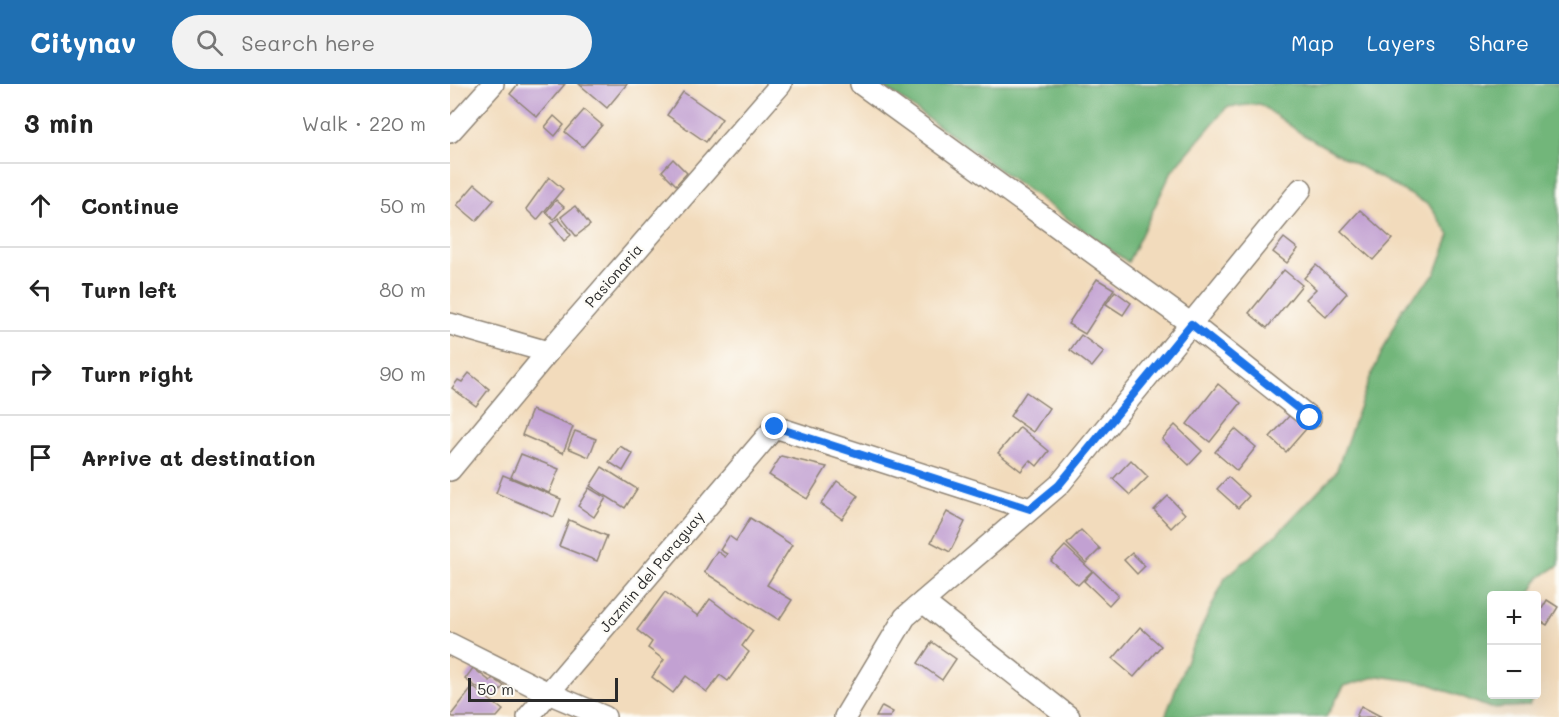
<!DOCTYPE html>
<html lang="en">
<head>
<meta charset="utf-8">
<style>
  :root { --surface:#fff; --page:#f2f2f2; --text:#222; --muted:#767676; --line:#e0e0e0; --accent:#1f6fb2 }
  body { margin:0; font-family:Mali,sans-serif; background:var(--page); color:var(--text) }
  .controls { position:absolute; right:18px; bottom:18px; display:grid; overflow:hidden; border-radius:6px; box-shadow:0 6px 24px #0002 }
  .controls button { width:54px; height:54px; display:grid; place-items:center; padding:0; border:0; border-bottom:2px solid var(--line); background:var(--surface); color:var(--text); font:30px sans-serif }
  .scale { position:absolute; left:18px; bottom:15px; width:150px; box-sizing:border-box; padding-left:6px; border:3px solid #2b2b2b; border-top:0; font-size:16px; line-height:21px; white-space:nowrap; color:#2b2b2b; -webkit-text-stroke:4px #fdfcf7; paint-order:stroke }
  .stop { position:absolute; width:18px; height:18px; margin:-14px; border:4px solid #1a73e8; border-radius:50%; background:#fff }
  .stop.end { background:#1a73e8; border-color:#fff; box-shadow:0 2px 6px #0008 }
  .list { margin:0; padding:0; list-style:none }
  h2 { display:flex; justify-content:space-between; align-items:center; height:78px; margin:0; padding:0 24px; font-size:26px }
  h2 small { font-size:20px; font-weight:400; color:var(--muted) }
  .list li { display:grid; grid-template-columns:39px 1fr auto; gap:18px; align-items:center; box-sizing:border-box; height:84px; padding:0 24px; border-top:2px solid var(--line) }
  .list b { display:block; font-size:22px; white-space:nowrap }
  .list em { font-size:20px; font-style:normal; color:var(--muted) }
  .icon { flex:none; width:33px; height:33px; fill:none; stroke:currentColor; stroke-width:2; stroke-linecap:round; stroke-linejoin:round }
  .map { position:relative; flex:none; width:1109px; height:633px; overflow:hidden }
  header { display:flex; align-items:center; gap:36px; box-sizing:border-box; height:84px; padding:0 30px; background:var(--accent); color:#fff }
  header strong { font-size:28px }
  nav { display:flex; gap:33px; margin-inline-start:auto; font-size:21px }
  .search { width:420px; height:54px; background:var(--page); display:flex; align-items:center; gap:15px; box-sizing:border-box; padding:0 21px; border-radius:33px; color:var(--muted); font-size:22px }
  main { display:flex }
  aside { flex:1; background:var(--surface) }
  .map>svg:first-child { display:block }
  .forest { fill:#72b67a; stroke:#4e7052; stroke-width:1.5 }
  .building { fill:#c2a1d2 }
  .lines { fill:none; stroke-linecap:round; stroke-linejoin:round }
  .minor-casing { stroke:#8e8374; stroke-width:24 }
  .minor { stroke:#fff; stroke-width:21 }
  .route { stroke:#1a73e8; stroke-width:8 }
  .labels { text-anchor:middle; stroke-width:5; stroke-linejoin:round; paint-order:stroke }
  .street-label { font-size:15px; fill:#2b2b2b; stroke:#fdfcf7 }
</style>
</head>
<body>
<header>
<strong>Citynav</strong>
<div class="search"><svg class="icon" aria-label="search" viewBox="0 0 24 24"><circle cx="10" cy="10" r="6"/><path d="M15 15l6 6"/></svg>Search here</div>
<nav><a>Map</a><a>Layers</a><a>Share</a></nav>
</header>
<main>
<aside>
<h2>3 min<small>Walk · 220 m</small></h2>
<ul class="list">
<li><svg class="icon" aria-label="ahead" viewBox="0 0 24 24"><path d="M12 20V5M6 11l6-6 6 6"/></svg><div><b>Continue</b></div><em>50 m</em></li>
<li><svg class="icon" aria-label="left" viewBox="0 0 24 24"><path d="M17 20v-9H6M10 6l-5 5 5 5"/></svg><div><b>Turn left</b></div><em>80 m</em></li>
<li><svg class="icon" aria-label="right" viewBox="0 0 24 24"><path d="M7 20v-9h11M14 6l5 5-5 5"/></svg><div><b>Turn right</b></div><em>90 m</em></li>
<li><svg class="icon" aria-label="arrive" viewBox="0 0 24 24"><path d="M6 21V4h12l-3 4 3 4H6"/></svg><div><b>Arrive at destination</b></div></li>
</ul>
</aside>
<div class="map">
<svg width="1109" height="633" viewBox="0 0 1109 633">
  <rect width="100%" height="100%" fill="#fdfcf7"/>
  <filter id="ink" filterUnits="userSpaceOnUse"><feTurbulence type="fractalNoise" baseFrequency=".0167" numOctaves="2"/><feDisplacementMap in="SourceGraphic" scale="12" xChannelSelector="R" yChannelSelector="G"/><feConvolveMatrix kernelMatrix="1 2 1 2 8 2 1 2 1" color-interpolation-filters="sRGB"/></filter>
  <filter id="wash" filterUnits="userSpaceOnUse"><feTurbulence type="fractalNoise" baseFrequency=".008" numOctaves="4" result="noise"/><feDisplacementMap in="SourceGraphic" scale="24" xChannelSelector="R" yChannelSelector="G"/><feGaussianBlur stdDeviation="1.35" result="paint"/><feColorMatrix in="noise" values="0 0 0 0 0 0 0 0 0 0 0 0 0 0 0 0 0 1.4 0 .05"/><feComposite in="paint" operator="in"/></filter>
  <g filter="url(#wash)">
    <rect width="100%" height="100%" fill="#f2dbbc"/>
    <path class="forest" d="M430 0H1109V481L1089 494 1079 511 1042 512V610L1084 611 1079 622 1040 624 977 599 929 592 894 602 876 633H715L739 570 775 494 827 450 886 388 919 296 953 223 985 190 1000 151 979 121 852 50 810 20 777 23 722 87 678 178Z"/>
    <g id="blocks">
      <g class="building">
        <path d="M68 0H115L87 33 60 10Z"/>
        <path d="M129 0H177L157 24Z"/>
        <path d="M233 8 272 35 256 58 217 31Z"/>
        <path d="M134 26 152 41 133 63 115 48Z"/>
        <path d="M104 32 114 41 105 52 95 43Z"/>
        <path d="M223 75 237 89 226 101 212 87Z"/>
        <path d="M99 93 113 105 87 136 76 125Z"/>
        <path d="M25 100 44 116 26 137 7 121Z"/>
        <path d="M106 116 114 123 104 135 96 128Z"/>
        <path d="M125 122 140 141 126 152 111 133Z"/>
        <path d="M910 126 942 155 923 176 891 147Z"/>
        <path d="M108 134 121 151 114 157 101 140Z"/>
        <path d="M834 154 848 165 837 179 823 168Z"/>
        <path d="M866 181 897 209 876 233 856 215 866 205 854 194Z"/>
        <path d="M834 186 852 201 817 244 799 229Z"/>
        <path d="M647 195 664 205 635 250 618 240Z"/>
        <path d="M665 207 681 219 673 231 656 220Z"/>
        <path d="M631 251 654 268 642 283 620 266Z"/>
        <path d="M19 289 39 305 26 322 2 304 8 296 12 298Z"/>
        <path d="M768 300 791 319 760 358 737 340Z"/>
        <path d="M576 308 599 324 583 348 560 332Z"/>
        <path d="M82 326 123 343 113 369 72 351Z"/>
        <path d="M840 331 856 345 836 368 820 353Z"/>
        <path d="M725 341 752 367 739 381 712 355Z"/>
        <path d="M570 343 599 367 587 382 580 376 571 387 548 369Z"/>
        <path d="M785 345 806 363 787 387 765 368Z"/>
        <path d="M125 347 146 355 139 373 118 364Z"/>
        <path d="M170 362 183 370 173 387 159 378Z"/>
        <path d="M71 370 109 385 99 409 61 393Z"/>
        <path d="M331 372 377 383 357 415 319 391Z"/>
        <path d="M681 376 698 393 680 411 663 395Z"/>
        <path d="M152 383 187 405 175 424 140 402Z"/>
        <path d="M53 391 111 415 104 433 46 409Z"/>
        <path d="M778 393 799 412 788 424 767 405Z"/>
        <path d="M387 397 408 412 392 435 371 420Z"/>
        <path d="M139 404 156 414 144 433 128 422Z"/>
        <path d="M718 412 735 430 721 444 704 426Z"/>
        <path d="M497 428 515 438 500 468 481 458Z"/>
        <path d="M300 434 342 461 317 501 342 516 329 536 254 488 267 467 275 473 277 470 270 466 279 452 286 457Z"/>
        <path d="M119 436 157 452 147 477 109 462Z"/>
        <path d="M631 446 650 465 636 479 617 460Z"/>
        <path d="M615 462 642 487 628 501 601 477Z"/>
        <path d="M682 469 695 482 687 490 674 476Z"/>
        <path d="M643 487 668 511 659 521 634 497Z"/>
        <path d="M215 508 248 532 260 515 303 547 292 562 299 568 278 597 270 591 257 608 236 592 223 609 202 593 214 576 198 564 202 558 187 546Z"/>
        <path d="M1097 516 1108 523 1097 541 1086 535Z"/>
        <path d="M690 543 711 562 684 593 663 575Z"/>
        <path d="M482 558 506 575 492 596 468 579Z"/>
        <path d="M23 584 40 597 43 594 54 602 44 615 15 595Z"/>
        <path d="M23 603 53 626 47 633H3L1 631Z"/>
        <path d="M432 622 443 628 440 633H426Z"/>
        <path d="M911 622 932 633H906Z"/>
      </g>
    </g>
  </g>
  <g filter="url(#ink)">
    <use href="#blocks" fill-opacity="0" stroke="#8e8374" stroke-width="1.5"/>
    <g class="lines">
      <g class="minor-casing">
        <g id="minor">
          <path d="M411 0 741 240 860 334"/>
          <path d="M0 48 43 0"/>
          <path d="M0 240 98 268"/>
          <path d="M0 386 98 268 331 0"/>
          <path d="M473 518 619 633"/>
          <path d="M0 560 98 609 155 633"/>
          <path d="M78 633 325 343 580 425"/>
          <path d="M395 633 455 533 609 401 851 105"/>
        </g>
      </g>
      <use href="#minor" class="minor"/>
    </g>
  </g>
  <g class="lines" filter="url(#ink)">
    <path class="route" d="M325 343 580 425 609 401 741 240 860 334"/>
  </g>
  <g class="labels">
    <g class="street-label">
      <text transform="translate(164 192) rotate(-49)" y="5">Pasionaria</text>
      <text transform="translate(202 488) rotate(-50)" y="5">Jazmin del Paraguay</text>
    </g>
  </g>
</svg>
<div class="controls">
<button>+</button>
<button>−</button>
</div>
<div class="scale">50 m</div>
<div class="stop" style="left:860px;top:334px"></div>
<div class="stop end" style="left:325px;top:343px"></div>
</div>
</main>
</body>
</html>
